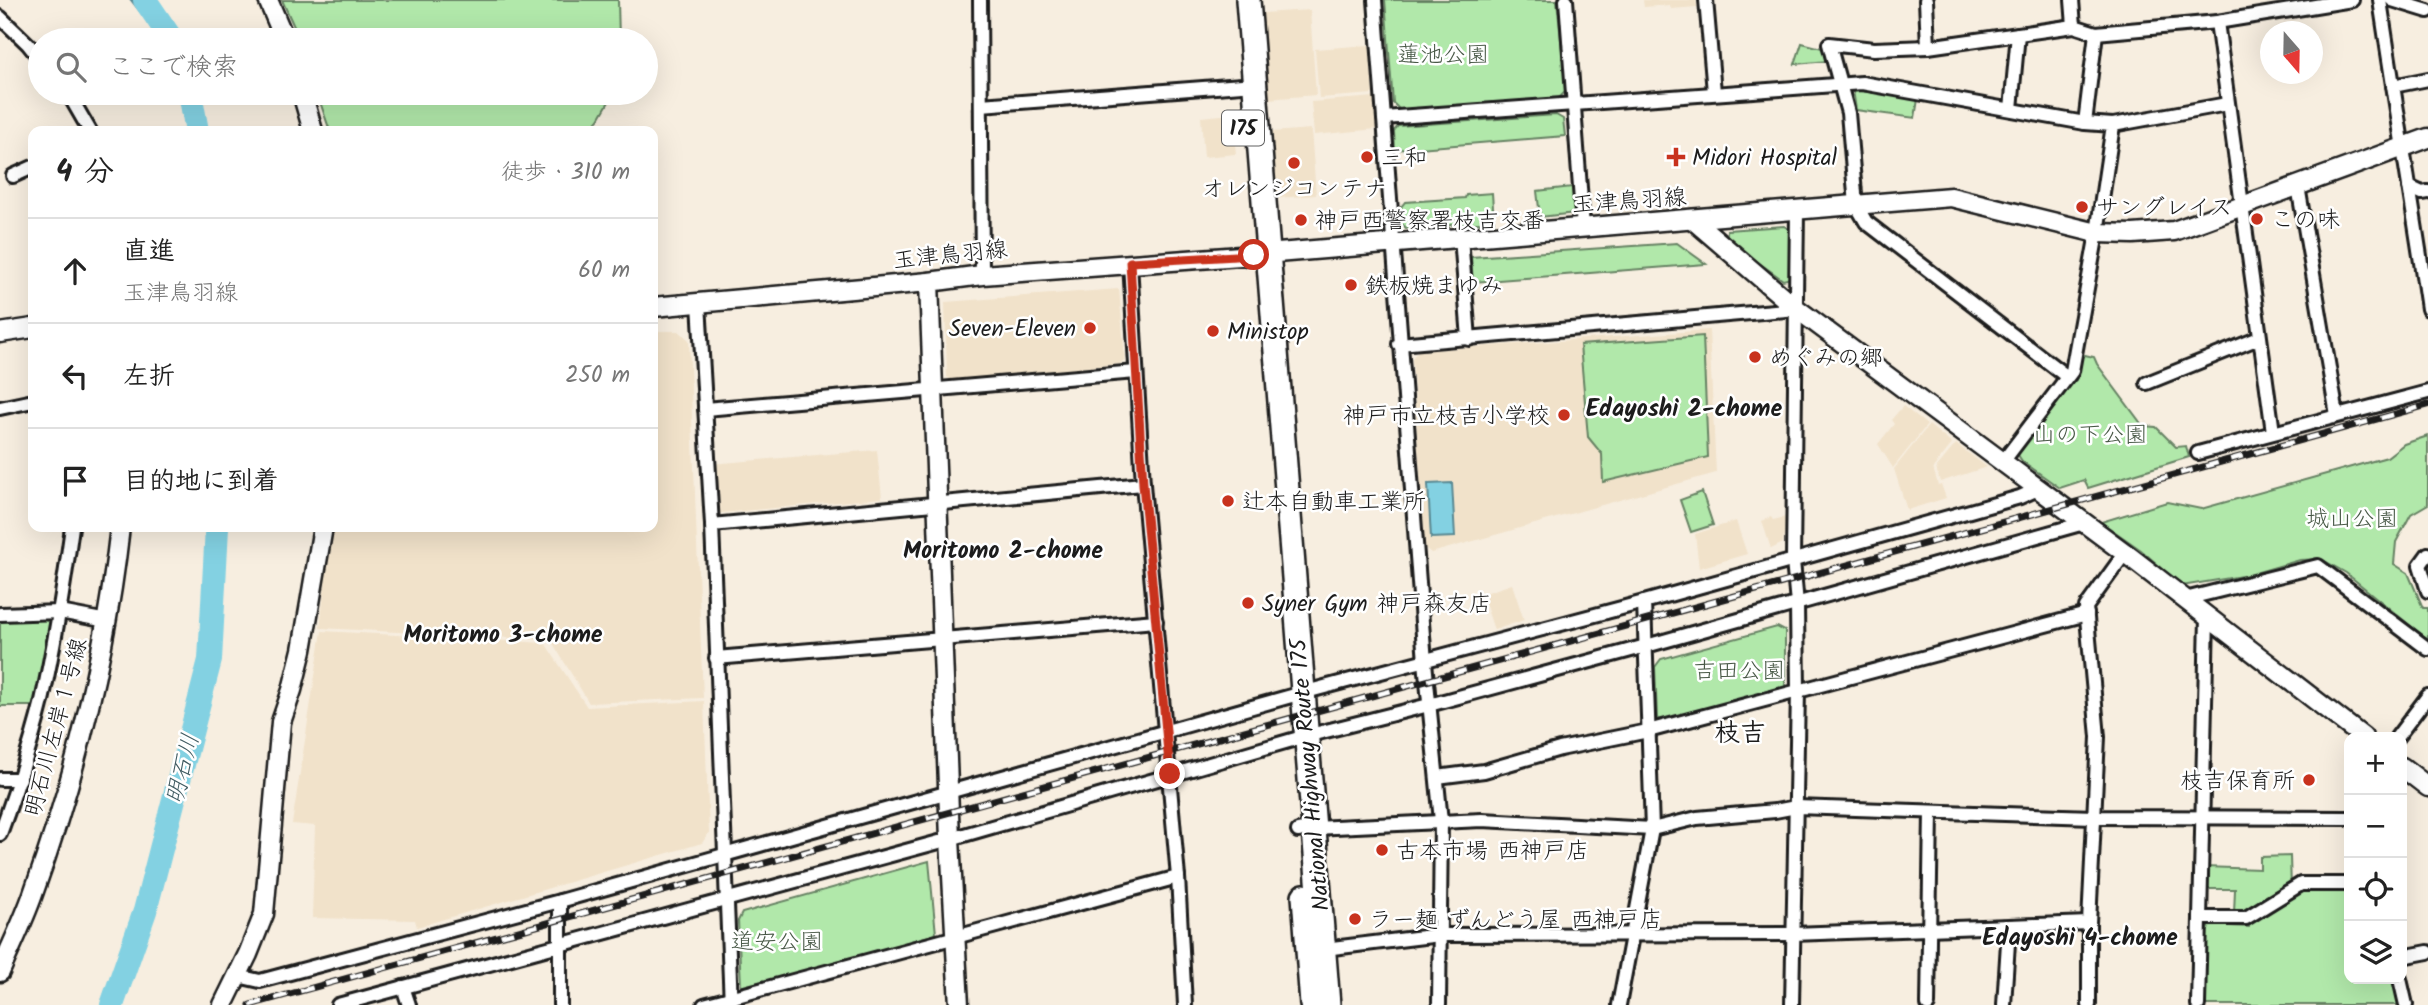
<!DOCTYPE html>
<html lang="ja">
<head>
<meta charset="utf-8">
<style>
  :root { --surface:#fff; --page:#f6f6f6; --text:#222; --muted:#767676; --line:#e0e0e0 }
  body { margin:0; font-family:Kalam,"Klee One",sans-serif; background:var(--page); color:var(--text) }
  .controls { position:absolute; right:21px; bottom:21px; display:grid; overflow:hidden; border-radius:14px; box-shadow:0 7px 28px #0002 }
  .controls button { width:63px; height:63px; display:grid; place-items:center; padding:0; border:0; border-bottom:2px solid var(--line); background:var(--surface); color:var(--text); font:35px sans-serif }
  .compass { position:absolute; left:2260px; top:21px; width:63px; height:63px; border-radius:50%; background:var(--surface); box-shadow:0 7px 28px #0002; rotate:160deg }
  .stop { position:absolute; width:21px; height:21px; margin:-16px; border:5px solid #c8321e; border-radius:50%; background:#fff }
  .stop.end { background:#c8321e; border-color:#fff; box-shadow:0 2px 7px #0008 }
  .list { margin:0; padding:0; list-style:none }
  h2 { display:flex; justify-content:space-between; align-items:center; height:91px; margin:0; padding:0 28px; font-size:30px }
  h2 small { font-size:23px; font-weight:400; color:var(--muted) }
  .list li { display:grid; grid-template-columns:46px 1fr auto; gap:21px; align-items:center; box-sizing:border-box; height:105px; padding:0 28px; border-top:2px solid var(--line) }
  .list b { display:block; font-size:26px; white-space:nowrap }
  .list p { margin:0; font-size:23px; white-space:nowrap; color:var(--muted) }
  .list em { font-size:23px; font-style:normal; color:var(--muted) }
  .icon { flex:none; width:38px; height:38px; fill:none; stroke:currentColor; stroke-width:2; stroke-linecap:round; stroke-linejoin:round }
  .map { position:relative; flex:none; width:2428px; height:1005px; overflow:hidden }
  .search { position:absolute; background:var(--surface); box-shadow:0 7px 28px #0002; left:28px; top:28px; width:630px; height:77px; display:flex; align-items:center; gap:18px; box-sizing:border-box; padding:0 24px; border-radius:38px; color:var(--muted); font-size:26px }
  .panel { position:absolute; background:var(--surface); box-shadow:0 7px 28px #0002; left:28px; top:126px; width:630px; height:406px; border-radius:14px }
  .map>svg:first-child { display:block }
  .built { fill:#f1e2ca }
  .green { fill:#b1e8aa; stroke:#668263; stroke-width:2 }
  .water { fill:#83d1e2; stroke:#5a8993; stroke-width:2 }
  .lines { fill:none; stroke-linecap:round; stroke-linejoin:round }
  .river { stroke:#83d1e2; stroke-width:24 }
  .street-casing { stroke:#1c1c1c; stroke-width:18 }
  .secondary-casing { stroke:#1c1c1c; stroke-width:23 }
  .highway-casing { stroke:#1c1c1c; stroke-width:28 }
  .street { stroke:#fff; stroke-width:12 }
  .secondary { stroke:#fff; stroke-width:18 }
  .highway { stroke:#fff; stroke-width:23 }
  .rail-casing { stroke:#1c1c1c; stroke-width:7 }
  .rail { stroke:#fff; stroke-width:4.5; stroke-dasharray:13; stroke-linecap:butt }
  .route { stroke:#c8321e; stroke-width:9 }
  .poi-dot { fill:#c8321e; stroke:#fff; stroke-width:2.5 }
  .labels { text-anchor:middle; stroke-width:5; stroke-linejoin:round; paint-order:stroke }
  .shield { fill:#fff; stroke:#606060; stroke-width:2 }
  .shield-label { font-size:21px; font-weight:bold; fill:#1c1c1c }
  .park-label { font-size:23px; fill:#495947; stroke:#fff }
  .poi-label { font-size:23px; fill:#1c1c1c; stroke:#fff; text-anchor:start }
  .street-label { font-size:23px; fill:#1c1c1c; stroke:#fff }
  .neighbourhood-label { font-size:24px; font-weight:bold; fill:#1c1c1c; stroke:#fff }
  .water-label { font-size:24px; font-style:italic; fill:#405b61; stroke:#fff }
  .quarter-label { font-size:26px; font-weight:bold; fill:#1c1c1c; stroke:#fff }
</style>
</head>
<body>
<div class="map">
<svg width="2428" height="1005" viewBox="0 0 2428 1005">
  <rect width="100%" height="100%" fill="#f7eee0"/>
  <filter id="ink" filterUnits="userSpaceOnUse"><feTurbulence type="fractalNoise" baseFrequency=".0143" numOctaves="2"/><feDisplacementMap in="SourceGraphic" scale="14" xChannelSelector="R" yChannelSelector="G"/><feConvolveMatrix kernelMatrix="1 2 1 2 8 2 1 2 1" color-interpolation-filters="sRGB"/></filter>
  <g filter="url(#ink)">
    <g class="built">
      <path d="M1643 0H1696L1697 7 1671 9 1670 5 1644 7Z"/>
      <path d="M1310 10 1316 95 1268 99 1262 13Z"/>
      <path d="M1370 45 1373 94 1319 98 1315 49Z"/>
      <path d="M1375 97 1377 129 1314 135 1311 102Z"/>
      <path d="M1232 114 1236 154 1204 157 1201 117Z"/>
      <path d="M1311 129 1316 195 1278 198 1272 132Z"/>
      <path d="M1119 289 1125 359 1120 364 952 381 947 377 945 302Z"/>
      <path d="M1709 330 1716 473 1431 553 1425 548 1412 358 1418 351Z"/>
      <path d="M653 331H679L689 340 703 698 589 703 551 640 320 628 331 527H653Z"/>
      <path d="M1903 406 1927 425 1893 468 1878 444 1894 424 1891 420Z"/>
      <path d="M1929 425 1952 444 1933 468 1938 485 1941 484 1946 498 1907 510 1894 469Z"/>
      <path d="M1956 444 1987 467 1940 482 1936 468Z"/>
      <path d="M877 450 882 498 712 514 711 464Z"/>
      <path d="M1771 517 1773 520 1786 517 1783 543 1771 549 1762 521Z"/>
      <path d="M1736 521 1747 554 1699 568 1695 534Z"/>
      <path d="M1512 584 1524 620 1494 630 1482 594Z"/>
      <path d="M322 631 545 643 587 707 704 701 709 833 702 843 417 927 415 920 312 918 315 826 292 824Z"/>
    </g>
    <g class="green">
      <path d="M282 0H618L619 40H300Z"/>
      <path d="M1385 0H1557L1566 91 1557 100 1401 111 1393 103Z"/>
      <path d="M1802 43 1822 48 1828 61 1795 64Z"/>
      <path d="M1853 90 1918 99 1915 118 1856 110Z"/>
      <path d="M317 93H614L599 119 588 131H330Z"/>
      <path d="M1556 115 1563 119 1565 136 1395 150 1394 131 1398 126Z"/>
      <path d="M1572 187 1575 213 1540 217 1537 191Z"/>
      <path d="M1492 193 1494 222 1406 228 1401 223V207L1405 202 1465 198 1466 195Z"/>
      <path d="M1784 226 1790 230 1791 278 1783 280 1727 240V230Z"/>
      <path d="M1677 243 1706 264 1473 282 1471 257Z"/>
      <path d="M1703 336 1708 457 1603 482 1602 454 1588 437 1580 345Z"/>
      <path d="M2085 355 2094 357 2097 364 2143 426 2156 427 2176 447 2186 446 2189 457 2088 488 2084 480 2060 488 2022 461 2016 452 2067 385 2076 380 2079 357Z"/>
      <path d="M2428 436V504L2411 514 2396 542 2394 564 2408 573 2423 608H2428V640L2346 573 2321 559 2300 560 2248 575 2182 586 2141 550 2101 522 2167 502 2201 509 2387 457 2404 444Z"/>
      <path d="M1702 492 1713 525 1691 532 1680 500Z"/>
      <path d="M45 618 50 624 35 706H0V621Z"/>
      <path d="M1777 627 1785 631V687L1781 691 1663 723 1657 718 1655 667 1661 659Z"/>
      <path d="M2290 856 2291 889 2349 891V979H2394L2399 1005H2203L2205 937 2210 925 2249 927 2251 914H2234L2235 889H2206L2205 867 2260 869V857Z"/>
      <path d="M929 861 936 934 748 988 741 986 738 921 742 913Z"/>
    </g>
    <g class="water">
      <path d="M131 0H153L177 40 141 13Z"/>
      <path d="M1452 483 1455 537 1431 538 1428 484Z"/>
    </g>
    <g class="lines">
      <g class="river">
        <path d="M145 0 172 40"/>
        <path d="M190 93 197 131"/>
        <path d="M112 1005 145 911 210 660 217 527"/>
      </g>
      <g class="street-casing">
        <g id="street">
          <path d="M980 0 982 275"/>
          <path d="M1375 0 1425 662 1441 821 1439 1005"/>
          <path d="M1566 0 1583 228"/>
          <path d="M1706 0 1714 92"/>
          <path d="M1926 0 1928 47"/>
          <path d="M2072 0 2074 26"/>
          <path d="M2380 0C2395 103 2413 206 2428 309"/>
          <path d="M2392 0 2428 11"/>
          <path d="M0 17 28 44 40 59"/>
          <path d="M2217 22 2273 432"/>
          <path d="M2393 86 2428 79"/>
          <path d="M68 93 90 131"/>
          <path d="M981 105 1255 84"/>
          <path d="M2011 109 2018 34"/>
          <path d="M1384 118 1862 83 2085 123"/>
          <path d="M2113 125 2227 104"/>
          <path d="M13 176 33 167"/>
          <path d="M2298 186 2337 415"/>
          <path d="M2409 187 2422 193 2428 192"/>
          <path d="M1461 237 1469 339"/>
          <path d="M1130 263 1143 484 1178 877 1185 1005"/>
          <path d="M699 303 712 525 731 1005"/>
          <path d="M1399 344 1797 309"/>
          <path d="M2066 376 1866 222 1856 205 1848 113 1829 44 1874 49 1928 47 2074 26 2096 33 2217 22 2352 0"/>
          <path d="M2147 383 2259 338"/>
          <path d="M0 408 33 401"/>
          <path d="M705 409 1136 372"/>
          <path d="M2198 453 2428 392"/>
          <path d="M2002 463 2072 371 2097 233 2113 125 2085 123 2096 33"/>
          <path d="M712 525 1143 484"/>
          <path d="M2428 554 2420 565 2428 591"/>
          <path d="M2185 599 2318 566 2428 649"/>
          <path d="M0 614 60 612 107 621"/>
          <path d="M716 658 1156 621"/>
          <path d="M2397 737 2428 696"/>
          <path d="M1437 777 1484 771 1560 749 1648 731 2087 614"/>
          <path d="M0 779H20"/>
          <path d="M1298 831 1314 828 1482 820 1652 829 1697 818 1775 811 1796 807 2094 817 2349 818"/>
          <path d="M0 834C16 790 31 746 42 701 55 643 64 585 72 527"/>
          <path d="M560 901V1005"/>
          <path d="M2200 918H2246L2301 884H2349"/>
          <path d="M1324 949 1440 935 1793 934 2089 923"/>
          <path d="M2402 957 2428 952"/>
          <path d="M238 976 260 981 560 901 1302 693 1644 602 2020 497 2038 489"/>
          <path d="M2400 979 2406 1005"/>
          <path d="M403 987 409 1005"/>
          <path d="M338 1005 950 839 1306 736 1429 705 1646 646 2084 523"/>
          <path d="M704 1005 1178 877"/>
          <path d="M1619 1005 1652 829 1644 602"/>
          <path d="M1792 1005 1798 691 1797 604 1793 561 1797 210"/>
          <path d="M1928 1005 1931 812"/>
          <path d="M2004 1005 2009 927"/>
          <path d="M2089 1005V923L2098 737 2086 607 2125 553"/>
          <path d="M2198 1005 2207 617"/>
        </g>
      </g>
      <g class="secondary-casing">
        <g id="secondary">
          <path d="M268 0 285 40"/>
          <path d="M302 93 313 131"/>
          <path d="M1692 219 1797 309 2125 553 2363 737"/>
          <path d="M929 282 950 839 959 1005"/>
          <path d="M653 307 929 282 982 275 1254 255 1951 197 2097 233 2133 234 2174 231 2428 138"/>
          <path d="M0 333 33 328"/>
          <path d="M2402 767 2428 787"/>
          <path d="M0 972C11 946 24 920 33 894 76 775 106 652 120 527"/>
          <path d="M223 1005 248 954 264 914 281 722 292 690 302 650 323 527"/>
        </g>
      </g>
      <g class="highway-casing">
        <g id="highway">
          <path d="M1248 0 1328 1005"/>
          <path d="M1304 896 1312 1005"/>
        </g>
      </g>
      <use href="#street" class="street"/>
      <use href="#secondary" class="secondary"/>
      <use href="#highway" class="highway"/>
      <g class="rail-casing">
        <path id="rail" d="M250 1005 2428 405"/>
      </g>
      <use href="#rail" class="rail"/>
    </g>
  </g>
  <g class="lines" filter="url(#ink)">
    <path class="route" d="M1170 774 1143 484 1130 262 1254 255"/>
  </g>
  <g class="poi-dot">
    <circle cx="1367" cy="157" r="7"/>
    <path d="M1672.5 146.5h7v7h7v7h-7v7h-7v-7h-7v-7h7z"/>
    <circle cx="1294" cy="163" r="7"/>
    <circle cx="2082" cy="207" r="7"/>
    <circle cx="2257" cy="219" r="7"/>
    <circle cx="1301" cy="220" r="7"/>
    <circle cx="1351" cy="285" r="7"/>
    <circle cx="1090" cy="328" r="7"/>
    <circle cx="1213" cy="331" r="7"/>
    <circle cx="1755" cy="357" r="7"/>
    <circle cx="1564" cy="415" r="7"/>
    <circle cx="1228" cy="501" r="7"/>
    <circle cx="1248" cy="603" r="7"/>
    <circle cx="2309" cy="780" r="7"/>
    <circle cx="1382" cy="850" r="7"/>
    <circle cx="1355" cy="919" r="7"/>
  </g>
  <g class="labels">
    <rect class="shield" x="1222" y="110.5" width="42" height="35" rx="5"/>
    <g class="shield-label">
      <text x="1243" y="135">175</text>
    </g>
    <g class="park-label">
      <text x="1443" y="62">蓮池公園</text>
      <text x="2090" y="442">山の下公園</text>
      <text x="2352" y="526">城山公園</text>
      <text x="1739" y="678">吉田公園</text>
      <text x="777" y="949">道安公園</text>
    </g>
    <g class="poi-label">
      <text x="1381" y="165">三和</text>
      <text x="1692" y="165">Midori Hospital</text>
      <text x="1294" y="196" text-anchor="middle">オレンジコンテナ</text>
      <text x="2096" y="215">サングレイス</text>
      <text x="2271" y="227">この味</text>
      <text x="1315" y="228">神戸西警察署枝吉交番</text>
      <text x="1365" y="293">鉄板焼まゆみ</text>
      <text x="1076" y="336" text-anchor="end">Seven-Eleven</text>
      <text x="1227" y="339">Ministop</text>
      <text x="1769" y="365">めぐみの郷</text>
      <text x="1550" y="423" text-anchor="end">神戸市立枝吉小学校</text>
      <text x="1242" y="509">辻本自動車工業所</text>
      <text x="1262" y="611">Syner Gym 神戸森友店</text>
      <text x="2295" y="788" text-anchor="end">枝吉保育所</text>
      <text x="1396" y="858">古本市場 西神戸店</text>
      <text x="1369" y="927">ラー麺 ずんどう屋 西神戸店</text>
    </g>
    <g class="street-label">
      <text transform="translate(1629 200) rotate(-4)" y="8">玉津鳥羽線</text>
      <text transform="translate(950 254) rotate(-6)" y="8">玉津鳥羽線</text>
      <text transform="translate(55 727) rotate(-75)" y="8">明石川左岸１号線</text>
      <text transform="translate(1309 775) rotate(-95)" y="8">National Highway Route 175</text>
    </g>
    <g class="neighbourhood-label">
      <text x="1684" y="416">Edayoshi 2-chome</text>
      <text x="1003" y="558">Moritomo 2-chome</text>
      <text x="503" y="642">Moritomo 3-chome</text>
      <text x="2080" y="945">Edayoshi 4-chome</text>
    </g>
    <g class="water-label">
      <text transform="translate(182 769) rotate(-76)" y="8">明石川</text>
    </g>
    <g class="quarter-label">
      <text x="1740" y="741">枝吉</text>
    </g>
  </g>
</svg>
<div class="controls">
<button>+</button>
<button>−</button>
<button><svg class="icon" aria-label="locate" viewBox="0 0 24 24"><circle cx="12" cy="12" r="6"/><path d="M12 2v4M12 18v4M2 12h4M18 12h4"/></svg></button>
<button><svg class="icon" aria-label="layers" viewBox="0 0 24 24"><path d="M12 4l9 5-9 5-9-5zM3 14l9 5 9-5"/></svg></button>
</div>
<svg class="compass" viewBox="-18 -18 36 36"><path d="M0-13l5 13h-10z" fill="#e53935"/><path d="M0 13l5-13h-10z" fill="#767676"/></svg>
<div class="stop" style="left:1254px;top:255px"></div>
<div class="stop end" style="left:1170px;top:774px"></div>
<div class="search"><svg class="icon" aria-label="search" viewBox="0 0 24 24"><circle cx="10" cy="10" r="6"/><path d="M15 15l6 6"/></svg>ここで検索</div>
<section class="panel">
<h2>4 分<small>徒歩 · 310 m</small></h2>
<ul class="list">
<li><svg class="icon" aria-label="ahead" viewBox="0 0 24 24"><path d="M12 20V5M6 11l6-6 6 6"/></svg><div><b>直進</b><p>玉津鳥羽線</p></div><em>60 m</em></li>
<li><svg class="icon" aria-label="left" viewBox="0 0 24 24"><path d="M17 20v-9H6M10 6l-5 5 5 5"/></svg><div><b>左折</b></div><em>250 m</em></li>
<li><svg class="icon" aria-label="arrive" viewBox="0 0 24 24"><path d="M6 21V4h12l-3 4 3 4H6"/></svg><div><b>目的地に到着</b></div></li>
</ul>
</section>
</div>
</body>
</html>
